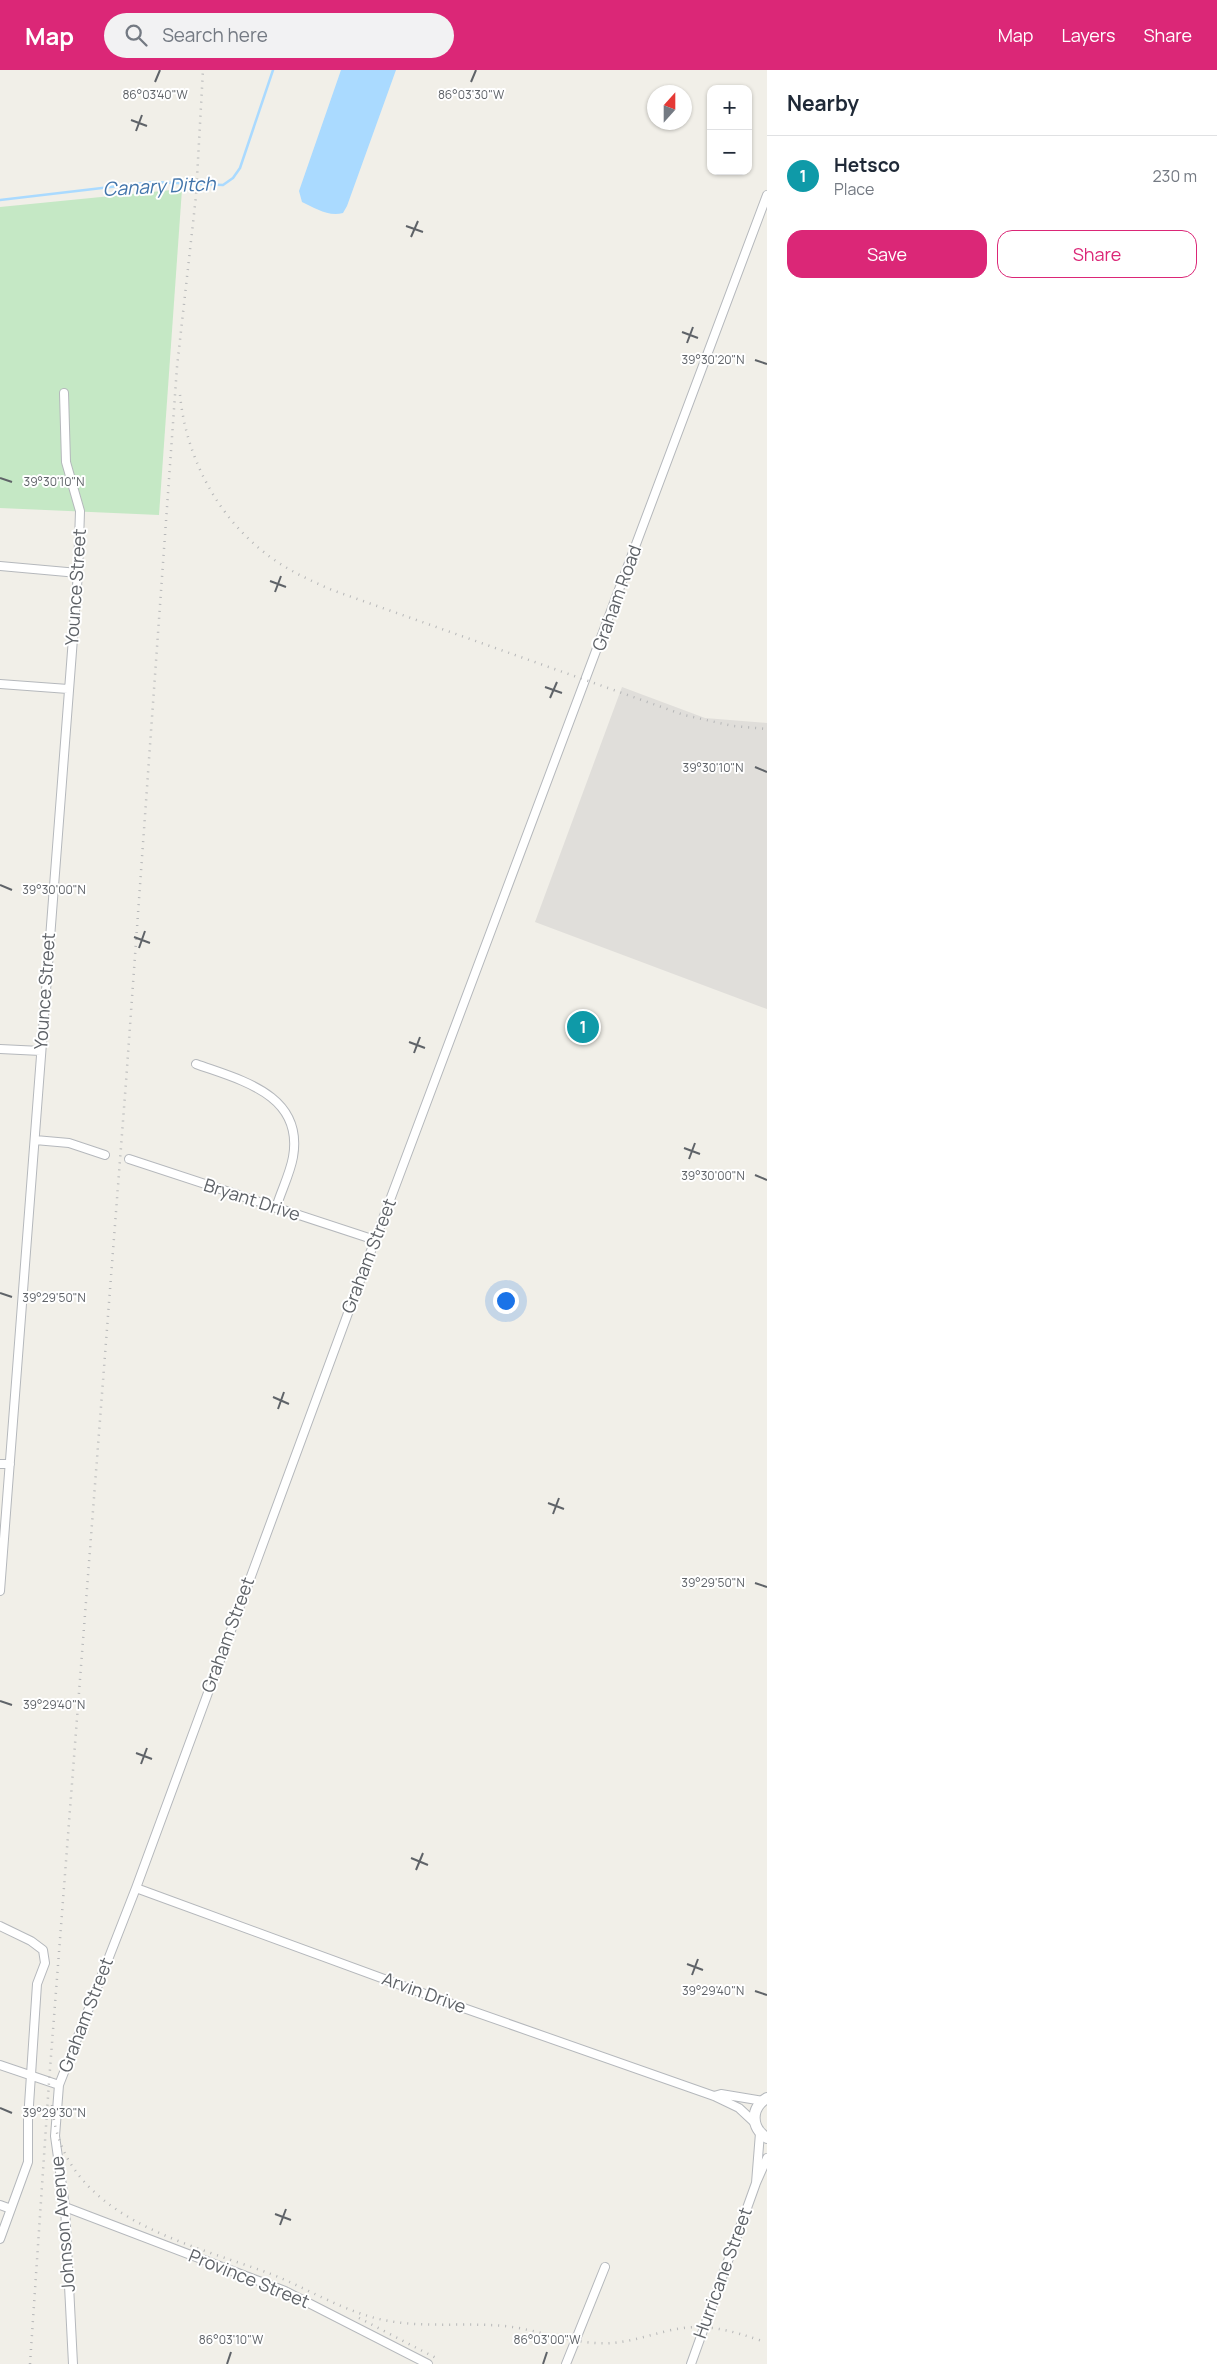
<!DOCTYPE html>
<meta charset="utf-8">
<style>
:root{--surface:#fff;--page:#f2f2f3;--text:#1f2937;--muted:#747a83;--line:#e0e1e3;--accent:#db2777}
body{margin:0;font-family:Manrope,sans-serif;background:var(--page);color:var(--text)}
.controls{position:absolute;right:15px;top:15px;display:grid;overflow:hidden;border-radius:10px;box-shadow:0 1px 4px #0004}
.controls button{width:45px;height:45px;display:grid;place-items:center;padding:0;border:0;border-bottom:1px solid var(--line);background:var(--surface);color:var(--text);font:25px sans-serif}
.compass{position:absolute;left:647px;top:15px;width:45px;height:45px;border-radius:50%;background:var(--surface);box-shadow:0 1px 4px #0004;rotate:21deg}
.you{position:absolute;left:505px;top:1230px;width:18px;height:18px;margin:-12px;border:4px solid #fff;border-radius:50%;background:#1a73e8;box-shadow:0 0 0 8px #1a73e833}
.badge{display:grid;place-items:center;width:32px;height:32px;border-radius:50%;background:var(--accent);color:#fff;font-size:16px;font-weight:700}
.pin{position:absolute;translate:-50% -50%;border:2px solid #fff;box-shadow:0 1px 5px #0006}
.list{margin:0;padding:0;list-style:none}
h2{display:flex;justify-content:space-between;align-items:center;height:65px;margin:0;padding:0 20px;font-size:21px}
h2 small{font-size:16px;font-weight:400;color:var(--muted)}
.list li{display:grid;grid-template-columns:32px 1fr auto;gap:15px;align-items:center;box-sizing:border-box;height:80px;padding:0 20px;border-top:1px solid var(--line)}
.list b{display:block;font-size:19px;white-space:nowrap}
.list p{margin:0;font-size:16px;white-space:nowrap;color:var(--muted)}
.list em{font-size:16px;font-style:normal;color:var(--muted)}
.actions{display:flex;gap:10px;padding:15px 20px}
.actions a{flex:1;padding:11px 0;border:1px solid var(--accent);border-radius:15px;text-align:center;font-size:18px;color:var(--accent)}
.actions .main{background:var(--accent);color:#fff}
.icon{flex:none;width:28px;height:28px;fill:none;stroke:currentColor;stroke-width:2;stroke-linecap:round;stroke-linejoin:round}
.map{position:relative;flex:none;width:767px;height:2294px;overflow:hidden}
header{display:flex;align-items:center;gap:30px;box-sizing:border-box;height:70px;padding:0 25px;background:var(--accent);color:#fff}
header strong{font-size:24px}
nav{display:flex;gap:28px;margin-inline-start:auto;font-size:18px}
.search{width:350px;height:45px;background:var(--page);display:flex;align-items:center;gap:12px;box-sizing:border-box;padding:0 18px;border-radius:28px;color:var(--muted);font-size:19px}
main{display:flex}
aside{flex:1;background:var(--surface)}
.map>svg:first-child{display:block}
</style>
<header>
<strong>Map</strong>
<div class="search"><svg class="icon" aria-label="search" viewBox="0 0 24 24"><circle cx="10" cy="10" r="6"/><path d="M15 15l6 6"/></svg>Search here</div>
<nav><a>Map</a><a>Layers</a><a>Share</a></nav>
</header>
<main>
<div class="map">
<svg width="767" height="2294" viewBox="0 0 767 2294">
<rect width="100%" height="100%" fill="#f1efe8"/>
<path fill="#e0deda" d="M622,617L705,648L767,653V939L535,852Z"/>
<path fill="#c5e8c5" d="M182,119L159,445L0,438V137Z"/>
<path fill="#aadaff" d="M341,0H396L347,136L343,143C328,147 315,138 302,132L299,121Z"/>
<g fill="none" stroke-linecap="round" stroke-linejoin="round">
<path stroke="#aadaff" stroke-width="2.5" d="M0,130L153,112L223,115L233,108L240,98L273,0"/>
<defs>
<path id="minor" d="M0,496L78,503
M0,614L68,619
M0,979L41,981
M196,994C240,1010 304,1024 293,1087C290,1104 281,1121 276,1138
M35,1070L69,1073L105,1085
M129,1089L375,1170
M0,1394H10
M0,1521L78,503L80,441L66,392L64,323
M136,1818L455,1935L714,2026L739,2038L754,2052
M0,1856L31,1871L43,1880L45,1893L37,1914L28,2050V2092L0,2169
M0,1995L59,2015L136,1818L375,1170L767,125
M59,2015L55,2066L65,2137L73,2294
M714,2026L721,2024L763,2031
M756,2113L760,2063
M0,2135L11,2139
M65,2137L285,2221L428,2294
M566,2294L605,2197
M691,2294L756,2113L767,2088"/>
<path id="tertiary" d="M767,2028C750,2038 751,2058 767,2068"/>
</defs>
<use href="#minor" stroke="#b5b8bc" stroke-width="10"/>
<use href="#tertiary" stroke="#b5b8bc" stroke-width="12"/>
<use href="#minor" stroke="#fff" stroke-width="8"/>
<use href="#tertiary" stroke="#fff" stroke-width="10"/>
<path stroke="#b6b7b8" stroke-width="2.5" stroke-dasharray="1 6" stroke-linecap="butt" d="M180,325C186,386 216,445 265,483C285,499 309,510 332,520L684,645L733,656L767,659
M52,2035C61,2147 185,2172 271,2204C306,2218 338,2238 375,2248C417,2259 461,2252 504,2256C535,2259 564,2271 595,2273C621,2275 642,2267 667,2261C704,2252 730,2260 765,2272
M359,2248L436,2288
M30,2294L49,2012L126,1012L177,297L196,126L203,0"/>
</g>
<path fill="none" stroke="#5f6368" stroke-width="2" d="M155,12L160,0M471,12L476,0M131,50L147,56M136,61L142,45M406,156L423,162M411,167L418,151M682,262L698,268M687,273L693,257M755,290L767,294M0,408L12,412M270,511L286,517M275,522L281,506M545,617L562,623M550,628L557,612M755,697L767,702M0,815L12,820M134,867L150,873M139,878L145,861M409,972L425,978M414,983L420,967M684,1078L700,1084M689,1089L695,1073M755,1105L767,1110M0,1223L12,1227M273,1327L289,1334M278,1339L284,1322M548,1433L564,1439M553,1444L559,1428M755,1513L767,1517M0,1631L12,1635M136,1683L152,1689M141,1694L147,1678M411,1788L428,1795M416,1800L423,1783M687,1894L703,1900M692,1905L698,1889M755,1921L767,1925M0,2038L12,2043M275,2144L291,2150M280,2155L286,2139M227,2294L231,2282M543,2294L547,2282"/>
<g text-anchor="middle" stroke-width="4" stroke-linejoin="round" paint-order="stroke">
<g font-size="18" fill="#5f6368" stroke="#fff">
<text transform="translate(76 517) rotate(-86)" y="6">Younce Street</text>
<text transform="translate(617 528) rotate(-70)" y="6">Graham Road</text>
<text transform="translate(45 921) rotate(-86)" y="6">Younce Street</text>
<text transform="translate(252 1130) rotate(18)" y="6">Bryant Drive</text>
<text transform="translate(369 1186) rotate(-69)" y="6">Graham Street</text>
<text transform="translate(228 1565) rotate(-70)" y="6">Graham Street</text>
<text transform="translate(424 1923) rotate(20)" y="6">Arvin Drive</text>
<text transform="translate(86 1945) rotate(-69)" y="6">Graham Street</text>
<text transform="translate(63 2154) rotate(-95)" y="6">Johnson Avenue</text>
<text transform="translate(723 2203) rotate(-70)" y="6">Hurricane Street</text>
<text transform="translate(249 2209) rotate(22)" y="6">Province Street</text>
</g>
<g font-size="19" font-style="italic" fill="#4174aa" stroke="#fff">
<text transform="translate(159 116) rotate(-3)" y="7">Canary Ditch</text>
</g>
</g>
<g font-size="12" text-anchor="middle" fill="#5f6368" stroke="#fff" stroke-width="4" stroke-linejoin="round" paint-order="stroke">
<text x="155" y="29">86°03'40"W</text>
<text x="471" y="29">86°03'30"W</text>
<text x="713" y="294">39°30'20"N</text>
<text x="54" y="416">39°30'10"N</text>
<text x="713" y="702">39°30'10"N</text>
<text x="54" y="824">39°30'00"N</text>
<text x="713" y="1110">39°30'00"N</text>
<text x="54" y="1232">39°29'50"N</text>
<text x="713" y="1517">39°29'50"N</text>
<text x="54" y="1639">39°29'40"N</text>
<text x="713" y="1925">39°29'40"N</text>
<text x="54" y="2047">39°29'30"N</text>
<text x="231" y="2274">86°03'10"W</text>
<text x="547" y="2274">86°03'00"W</text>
</g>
</svg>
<div class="controls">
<button>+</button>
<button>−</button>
</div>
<svg class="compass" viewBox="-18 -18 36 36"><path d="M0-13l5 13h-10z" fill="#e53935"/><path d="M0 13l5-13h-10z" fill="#747a83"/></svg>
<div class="you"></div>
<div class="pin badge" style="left:583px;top:957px;background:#0f9aa8">1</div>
</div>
<aside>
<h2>Nearby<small></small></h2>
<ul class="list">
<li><span class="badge" style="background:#0f9aa8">1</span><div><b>Hetsco</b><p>Place</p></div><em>230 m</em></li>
</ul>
<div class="actions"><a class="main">Save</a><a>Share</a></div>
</aside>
</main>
